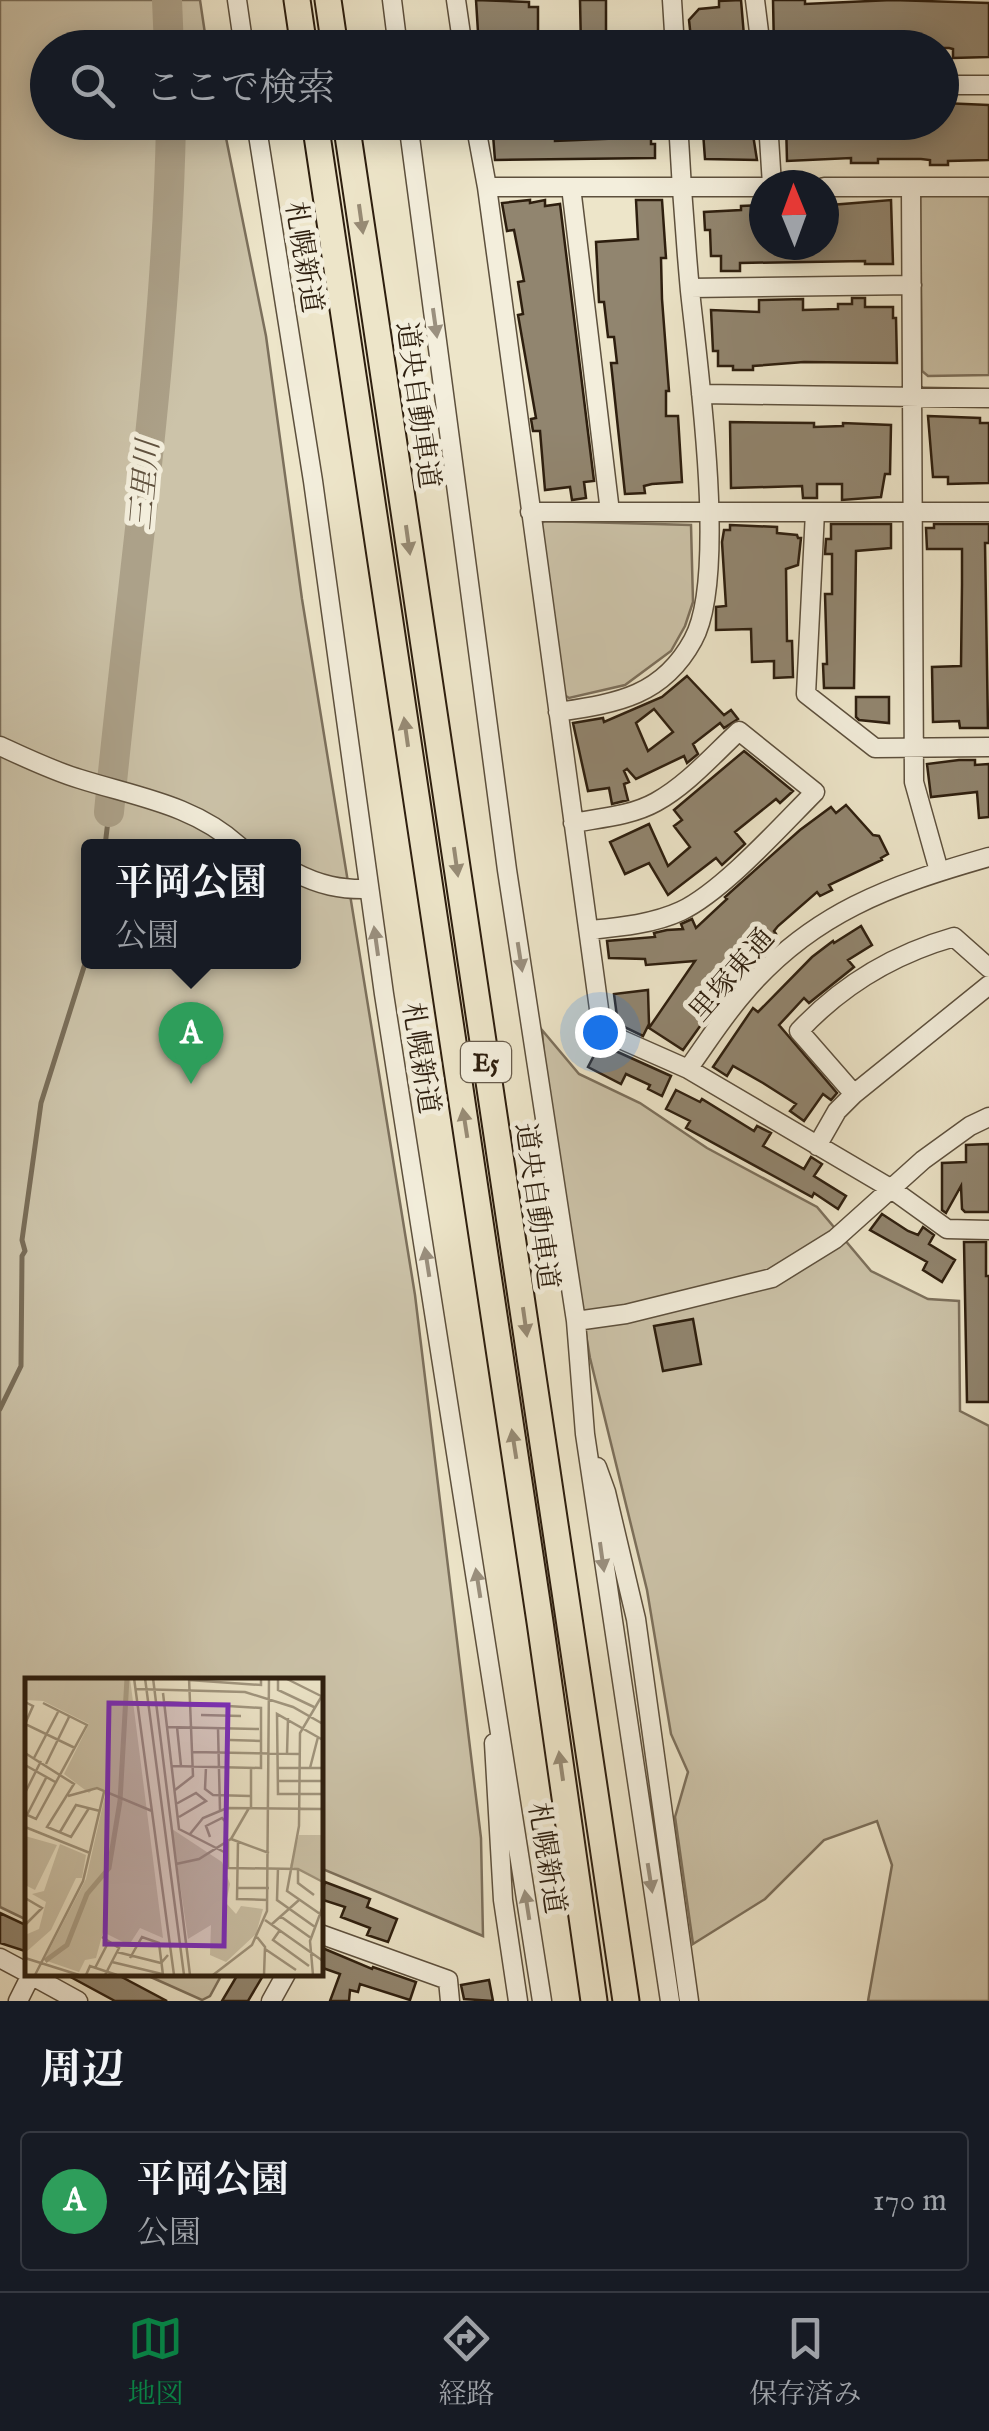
<!DOCTYPE html>
<html lang="ja">
<meta charset="utf-8">
<style>
:root{--surface:#171b24;--page:#242831;--text:#f1f3f6;--muted:#9ea1a6;--line:#363941;--accent:#0b8043}
body{margin:0;font-family:"IM FELL English","Noto Serif JP",serif;background:var(--page);color:var(--text)}
.compass{position:absolute;left:749px;top:170px;width:90px;height:90px;border-radius:50%;background:var(--surface);box-shadow:0 5px 25px #0003;rotate:359deg}
.you{position:absolute;left:600px;top:1032px;width:35px;height:35px;margin:-25px;border:8px solid #fff;border-radius:50%;background:#1a73e8;box-shadow:0 0 0 15px #1a73e833}
.badge{display:grid;place-items:center;width:65px;height:65px;border-radius:50%;background:var(--accent);color:#fff;font-size:32px;font-weight:700}
.pin{position:absolute;translate:-50% -82px;filter:drop-shadow(0 2px 5px #0008)}
.pin::after{content:'';position:absolute;top:52px;width:35px;height:30px;background:inherit;clip-path:polygon(0 0,100% 0,50% 100%)}
.popup{position:absolute;left:81px;top:839px;width:220px;height:130px;box-sizing:border-box;display:grid;place-content:center;border-radius:10px;background:var(--surface);filter:drop-shadow(0 2px 8px #0005);font-size:32px;white-space:nowrap;color:var(--muted)}
.popup b{font-size:38px;color:var(--text)}
.popup::after{content:'';position:absolute;left:50%;top:100%;margin-left:-20px;border:20px solid transparent;border-top-color:var(--surface)}
.list{margin:0;padding:0;list-style:none}
h2{display:flex;justify-content:space-between;align-items:center;height:130px;margin:0;padding:0 40px;font-size:42px}
h2 small{font-size:32px;font-weight:400;color:var(--muted)}
.list li{display:grid;grid-template-columns:65px 1fr auto;gap:30px;align-items:center;box-sizing:border-box;height:140px;margin:0 20px 20px;padding:0 20px;border:2px solid var(--line);border-radius:10px}
.list b{display:block;font-size:38px;white-space:nowrap}
.list p{margin:0;font-size:32px;white-space:nowrap;color:var(--muted)}
.list em{font-size:32px;font-style:normal;color:var(--muted)}
.icon{flex:none;width:55px;height:55px;fill:none;stroke:currentColor;stroke-width:2;stroke-linecap:round;stroke-linejoin:round}
.map{position:relative;flex:none;width:989px;height:2001px;overflow:hidden}
.search{position:absolute;background:var(--surface);box-shadow:0 5px 25px #0003;left:30px;right:30px;top:30px;height:110px;display:flex;align-items:center;gap:25px;box-sizing:border-box;padding:0 35px;border-radius:55px;color:var(--muted);font-size:38px}
.sheet{height:290px;background:var(--surface)}
nav{display:flex;justify-content:space-around;align-items:center;box-sizing:border-box;height:140px;border-top:2px solid var(--line);background:var(--surface);font-size:28px;color:var(--muted)}
nav a{display:grid;justify-items:center;gap:5px}
nav .on{color:var(--accent)}
.map>svg:first-child{display:block}
</style>
<div class="map">
<svg width="989" height="2001" viewBox="0 0 989 2001">
<rect width="100%" height="100%" fill="#ede5c9"/>
<filter id="stains"><feTurbulence type="fractalNoise" baseFrequency=".002" numOctaves="4"/><feColorMatrix values="0 0 0 0 .2 0 0 0 0 .09 0 0 0 0 .02 0 0 0 .5 -.17"/></filter>
<radialGradient id="worn" r=".72"><stop offset=".6" stop-color="#630" stop-opacity="0"/><stop offset="1" stop-color="#630" stop-opacity=".3"/></radialGradient>
<path fill="#ccc3a9" stroke="#7c705c" stroke-width="2.5" fill-rule="evenodd" d="M0,0H200L207,47L48,48V122L223,123L266,336L302,599L415,1295L481,1838L483,1936L320,1868V1681H28L27,1920L0,1907ZM89,846H294V962H89Z
M926,194L989,196V375L928,376L922,371L920,197Z
M545,521L691,525L693,602L685,626L671,651L625,685L569,698L563,694L540,524Z
M542,1030L579,1074L640,1103L707,1148L817,1207L871,1271L928,1299L959,1301L960,1411L989,1426V2001H868L892,1865L877,1821L824,1840L765,1899L693,1944L675,1817L688,1772L671,1734L647,1590L590,1358L548,1111Z
M144,1974H222L210,1996L202,2000Z"/>
<g fill="none" stroke-linecap="round" stroke-linejoin="round">
<path stroke="#796d58" stroke-width="5" d="M105,846L109,812
M0,1409L21,1366L22,1256L25,1251L22,1240L41,1103L89,951"/>
<path stroke="#aca189" stroke-width="30" d="M167,0L169,48
M109,812C131,583 167,353 171,122"/>
</g>
<path fill="#91856f" stroke="#2d1e0e" stroke-width="2.5" fill-rule="evenodd" d="M476,0L529,2V7H538V48H479Z
M580,0H606V48H581Z
M741,0L745,48H692L689,20L699,9L719,7V1Z
M773,0H805V4L892,0L989,3V57L953,58V49L949,48H774Z
M942,103L989,105V160L948,161V165H930V160L921,159H878V163H851V158L787,161L786,122H942Z
M492,122H518V138L555,137V141L651,137V144H655V158L495,160Z
M726,122H751L757,160L705,159L703,132L727,130Z
M530,200V203L545,200V206L560,204L594,481L584,482L586,498L572,500L570,487L545,490L540,431H533L531,419L536,418L518,315L523,314L518,282L524,281L514,230L507,231L502,203Z
M636,200H662L666,258H661L662,299L669,391H666V416H678L682,482L652,484L644,486L645,493L625,494L611,363H617L614,337H608L604,302H599L596,242L638,239Z
M891,200L893,264H865V261L740,263V271H721V256H711L710,230H705L704,212L741,210V206L764,205V245H824V208H831V205Z
M852,298H865V307H893V318H896L897,363L804,362L753,366V370H733V366H718V351H713L711,310L759,312V300L803,299V310L838,309V304H852Z
M928,416L980,418V423H989V483L948,484V477H933Z
M730,422L814,423V427L843,426V423L891,425L890,474H885L881,497L842,500V484H817V498H803L802,486L731,488Z
M831,524H891V548L856,551L854,688H824L823,664H827L825,594H832V554H825L826,539H831Z
M934,524H989V543H985L988,728H960L959,721L933,722L932,667L961,666L962,584V549H927L926,528H934Z
M730,525L777,527V533L797,535L798,538H801L798,565L786,569L787,641H792L793,677L774,678V661L752,662L751,629L716,630V607L726,606L722,542L724,530H730Z
M687,676L724,715L731,710L738,719L724,728L720,723L693,744L698,754L687,763L684,756L636,779L627,769L624,771L629,782L624,784L628,800L612,804L609,788L588,791L573,723L603,718L604,722L662,697ZM654,709L673,732L648,751L636,723Z
M856,697H889V723L859,720L856,717Z
M744,751L793,791L780,803L776,799L735,832L745,844L722,865L716,858L668,895L649,863L625,874L610,842L649,824L668,866L690,847L674,826L682,820L674,810Z
M959,760H975V765L989,764V817L979,818L977,792L931,797L927,764Z
M846,805L873,835L879,836L888,854L881,858L882,860L829,885L832,890L820,896L817,892L778,926L774,931L776,934L762,945L760,942L711,995L718,1001L683,1050L649,1028L695,961L646,965L645,959L609,958L607,941L655,937L654,933L667,930L683,929L681,924L692,919L696,928L727,899L725,897L800,830L831,807L836,813Z
M861,926L872,945L848,960L854,967L809,1003L804,998L779,1025L837,1093L831,1100L823,1094L804,1121L790,1111L796,1104L763,1083L733,1066L727,1076L713,1067L753,1008L758,1012L812,957L833,941L834,943Z
M648,990L649,1024L643,1036L618,1024L614,994Z
M600,1044L671,1076L662,1096L648,1089L650,1085L626,1074L621,1084L588,1067Z
M676,1090L700,1102L702,1099L754,1131L757,1126L771,1133L763,1146L804,1169L811,1157L822,1164L814,1176L846,1196L838,1209L814,1193L812,1197L686,1128L690,1121L666,1109Z
M989,1144V1212H965L962,1209L961,1186L946,1213L942,1210V1163L966,1162V1145Z
M882,1214L908,1231L918,1235L923,1227L934,1235L929,1244L955,1260L942,1282L923,1270L927,1262L870,1230Z
M964,1242H986V1276H989V1402H967Z
M693,1319L701,1364L663,1371L654,1326Z
M325,1882L370,1899L367,1907L397,1919L388,1942L367,1935L370,1928L341,1917L345,1907L320,1899Z
M0,1913L28,1926V1952L0,1943Z
M320,1947L372,1969L373,1967L416,1982L410,2000L360,1984L358,1992L350,1990L349,2001H330L340,1974L320,1967Z
M65,1974H116L167,2001H115Z
M238,1974H264L248,2001H222Z
M489,1980L493,2001L464,1999L461,1985Z"/>
<g fill="none" stroke-linecap="round" stroke-linejoin="round">
<defs>
<path id="minor" d="M237,0L244,48
M392,0L398,48
M456,0L463,48
M672,0L675,48
M755,0L761,48
M942,85H989
M256,122L313,481L384,994L542,2001
M408,122L507,870L576,1321L585,1434L670,2001
M475,122L487,187L602,1031L688,1069L890,1188L947,1229L989,1230
M768,122L772,185
M487,187H764
M571,187L610,512
M824,187H989
M911,187L914,782L939,871
M690,288L912,285
M701,394L989,398
M530,512H989
M815,512L806,694L875,748L989,747
M558,712C616,703 662,697 693,640C728,578 698,367 690,291C685,235 681,179 678,122
M0,746C26,758 53,771 80,779C137,797 194,805 239,846
M573,823C600,818 631,816 656,802C687,785 713,755 739,731L815,792C781,826 723,891 681,911C653,924 620,927 590,930
M294,872C319,885 341,890 369,889
M688,1069C706,1044 723,1017 743,994C811,913 891,885 989,857
M854,1094L799,1031C841,986 894,954 954,937L989,968
M817,1146L837,1111L854,1094L989,985
M576,1321L626,1314L772,1278L835,1239L923,1160L970,1126L989,1117
M597,1467L606,1492L636,1619L689,2001
M494,1743L503,1900L518,2001
M320,1934L448,1980L450,2001
M0,1958L28,1973
M29,1974L78,2001
M18,2001L31,1975
M271,2001L286,1974"/>
<path id="highway" d="M297,0L304,48
M328,0L335,48
M315,122L540,1622L594,2001
M346,122L626,2001"/>
</defs>
<use href="#minor" stroke="#5d503d" stroke-width="21"/>
<use href="#highway" stroke="#2d1e0e" stroke-width="29"/>
<use href="#minor" stroke="#f3eedc" stroke-width="18"/>
<use href="#highway" stroke="#ede5c9" stroke-width="25"/>
</g>
<defs><path id="oneway-solid" d="M-6-.8H1V-3.2L6.5 0L1 3.2V.8H-6Z" transform="scale(2.5)"/></defs>
<g fill="#978b75">
<use href="#oneway-solid" transform="translate(361 219) rotate(82)"/>
<use href="#oneway-solid" transform="translate(408 540) rotate(82)"/>
<use href="#oneway-solid" transform="translate(406 732) rotate(-98)"/>
<use href="#oneway-solid" transform="translate(456 862) rotate(82)"/>
<use href="#oneway-solid" transform="translate(465 1123) rotate(-99)"/>
<use href="#oneway-solid" transform="translate(525 1322) rotate(82)"/>
<use href="#oneway-solid" transform="translate(514 1444) rotate(-99)"/>
<use href="#oneway-solid" transform="translate(561 1766) rotate(-98)"/>
</g>
<g fill="#9a907f">
<use href="#oneway-solid" transform="translate(435 323) rotate(82)"/>
<use href="#oneway-solid" transform="translate(376 941) rotate(-98)"/>
<use href="#oneway-solid" transform="translate(520 957) rotate(81)"/>
<use href="#oneway-solid" transform="translate(427 1262) rotate(-99)"/>
<use href="#oneway-solid" transform="translate(602 1557) rotate(82)"/>
<use href="#oneway-solid" transform="translate(478 1583) rotate(-99)"/>
<use href="#oneway-solid" transform="translate(650 1878) rotate(81)"/>
<use href="#oneway-solid" transform="translate(527 1905) rotate(-99)"/>
</g>
<g text-anchor="middle" stroke-width="10" stroke-linejoin="round" paint-order="stroke">
<rect fill="#f3eedc" stroke="#685c4c" stroke-width="2.5" x="461" y="1042" width="50" height="40" rx="8"/>
<g font-size="25" font-weight="bold" fill="#2d1e0e">
<text x="486" y="1071">E5</text>
</g>
<g font-size="28" fill="#2d1e0e" stroke="#f3eedc">
<text transform="translate(305 257) rotate(81)" y="10">札幌新道</text>
<text transform="translate(419 405) rotate(82)" y="10">道央自動車道</text>
<text transform="translate(731 974) rotate(-49)" y="10">里塚東通</text>
<text transform="translate(422 1058) rotate(81)" y="10">札幌新道</text>
<text transform="translate(538 1206) rotate(82)" y="10">道央自動車道</text>
<text transform="translate(548 1858) rotate(81)" y="10">札幌新道</text>
</g>
<g font-size="30" font-style="italic" fill="#60523f" stroke="#f3eedc">
<text transform="translate(144 485) rotate(-85)" y="10">三里川</text>
</g>
</g>
<g transform="translate(25 1678)">
<rect width="298" height="298" fill="#ede5c9"/>
<path d="M0,0H105L138,260L115,250L104,267L78,254L71,280L60,282L54,294L19,282L61,201L81,113L71,109L64,115L39,96L64,46L18,23L0,22ZM147,151L197,184L205,206L201,225L211,236L216,228L238,231L231,256L201,284L185,277L186,247L163,261ZM274,157H297V202L265,188ZM0,158L32,167L10,212L0,207ZM35,166L61,177L57,200H51L26,252L0,275V257L14,251L21,224L7,216L19,213Z" fill="#ccc3a9"/>
<path fill="none" stroke="#aca189" stroke-width="5" d="M95,123L102,0M20,283L42,267L62,216L84,190L95,123"/>
<path fill="none" stroke="#a0957e" stroke-width="2.5" d="M109,0L149,297M120,0L159,297M128,0L165,297M253,0V12L289,29M260,0L296,18M164,2L236,7V0M110,11L220,14L268,29L298,46M138,15L154,151L203,176M298,16L275,55L274,148L262,213L298,238M0,24L8,28L0,46L50,70M139,24L236,30V90L147,88M176,37L216,38M142,49L234,51M152,49L156,88M193,51L195,132M205,62L236,63M298,62L252,36L253,116H298M168,74L275,76M0,75L49,106L22,149L46,159L64,130M262,76L263,40M9,80L33,34M21,86L44,39M0,87L32,105M181,89L180,111L188,117L225,118M226,90V130M252,90H298M285,90L293,59M252,103H298M150,112L168,98L164,0M0,115L16,83M43,118L72,110L127,133M151,126L171,115L181,123L154,139M0,136L11,141L62,47L18,25M2,137L22,98M0,149L65,175M35,154L51,127L75,133M165,156L178,140L202,130L298,131M185,159L181,148L197,140L202,145M203,161V190L273,191L298,204M206,161L224,130M213,163L212,221L243,222M151,186L174,181L206,161L244,175M253,190L252,222L290,249M273,191V205L289,217M213,210H244M0,220L17,230L0,247M255,238L286,260M240,242L298,283M247,246L274,222M255,252L248,262L284,288M77,259L94,270L80,297M232,259L240,269L239,297M240,271L271,292M92,274L136,285L143,277M0,280L54,297M105,280L117,259L134,265L138,297M87,284L137,296M70,290L84,263M10,297L58,203L79,114M61,297L65,288L92,297M188,297L227,267L242,233L244,0M288,297L285,263L298,228"/>
<path fill="#7b2cbf" fill-opacity="0.15" stroke="#7b2cbf" stroke-width="5" d="M84,25L203,27L199,268L80,266Z"/>
<rect width="298" height="298" fill="none" stroke="#2d1e0e" stroke-width="5"/>
</g>
<rect width="100%" height="100%" filter="url(#stains)"/>
<rect width="100%" height="100%" fill="url(#worn)"/>
</svg>
<svg class="compass" viewBox="-18 -18 36 36"><path d="M0-13l5 13h-10z" fill="#e53935"/><path d="M0 13l5-13h-10z" fill="#9ea1a6"/></svg>
<div class="you"></div>
<div class="pin badge" style="left:191px;top:1084px;background:#2e9e5b">A</div>
<div class="popup"><b>平岡公園</b>公園</div>
<div class="search"><svg class="icon" aria-label="search" viewBox="0 0 24 24"><circle cx="10" cy="10" r="6"/><path d="M15 15l6 6"/></svg>ここで検索</div>
</div>
<section class="sheet">
<h2>周辺<small></small></h2>
<ul class="list">
<li><span class="badge" style="background:#2e9e5b">A</span><div><b>平岡公園</b><p>公園</p></div><em>170 m</em></li>
</ul>
</section>
<nav>
<a class="on"><svg class="icon" aria-label="map" viewBox="0 0 24 24"><path d="M3 6l6-2 6 2 6-2v14l-6 2-6-2-6 2zM9 4v14M15 6v14"/></svg>地図</a>
<a><svg class="icon" aria-label="directions" viewBox="0 0 24 24"><path d="M12 3l9 9-9 9-9-9zM9 14v-3h6M13 9l2 2-2 2"/></svg>経路</a>
<a><svg class="icon" aria-label="saved" viewBox="0 0 24 24"><path d="M7 4h10v16l-5-4-5 4z"/></svg>保存済み</a>
</nav>
